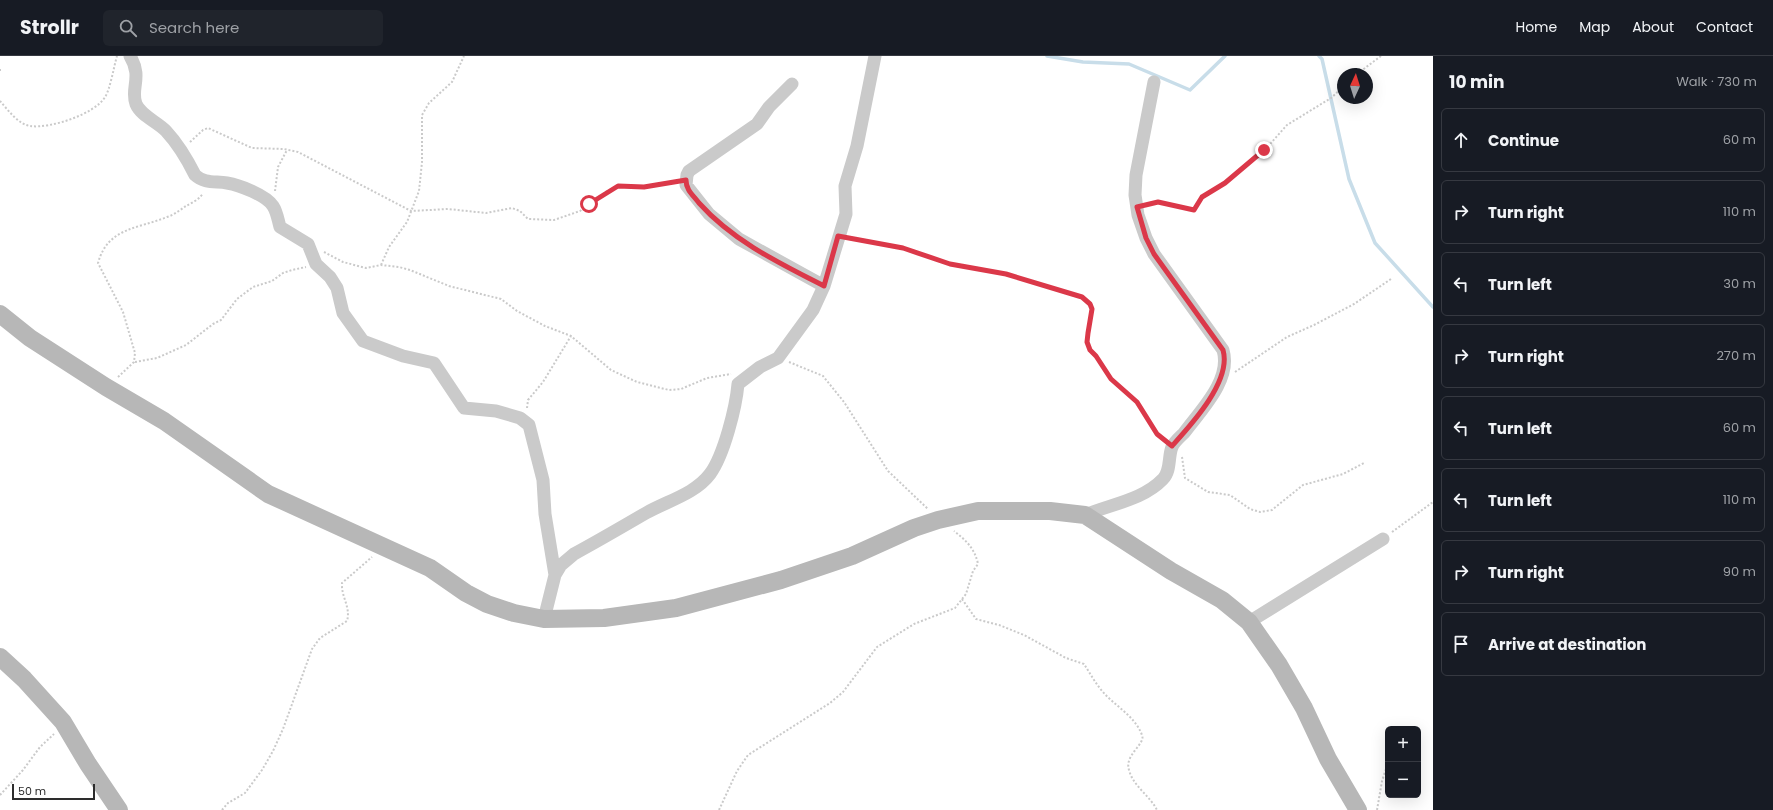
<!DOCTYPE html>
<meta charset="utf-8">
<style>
:root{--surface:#171b24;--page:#20242c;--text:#f1f3f6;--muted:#9ea1a6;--line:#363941}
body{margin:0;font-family:Poppins,sans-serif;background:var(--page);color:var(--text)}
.controls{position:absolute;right:12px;bottom:12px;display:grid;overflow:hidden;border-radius:6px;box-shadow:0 4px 16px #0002}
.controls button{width:36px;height:36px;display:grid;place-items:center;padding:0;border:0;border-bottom:1px solid var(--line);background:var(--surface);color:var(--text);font:20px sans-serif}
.compass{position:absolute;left:1337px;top:12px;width:36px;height:36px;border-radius:50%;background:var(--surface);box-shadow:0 4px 16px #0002;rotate:4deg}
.scale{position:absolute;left:12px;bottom:10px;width:83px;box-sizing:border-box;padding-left:4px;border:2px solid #2d2d2d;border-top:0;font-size:11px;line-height:14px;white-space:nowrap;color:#2d2d2d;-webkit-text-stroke:3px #fff;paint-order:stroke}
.stop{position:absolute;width:12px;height:12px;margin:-9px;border:3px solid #db3849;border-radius:50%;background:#fff}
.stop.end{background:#db3849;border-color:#fff;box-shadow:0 1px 4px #0008}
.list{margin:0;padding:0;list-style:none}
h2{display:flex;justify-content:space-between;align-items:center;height:52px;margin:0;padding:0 16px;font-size:17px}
h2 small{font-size:13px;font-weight:400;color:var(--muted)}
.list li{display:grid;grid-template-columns:26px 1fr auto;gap:12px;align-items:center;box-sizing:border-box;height:64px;margin:0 8px 8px;padding:0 8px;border:1px solid var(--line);border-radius:6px}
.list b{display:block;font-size:15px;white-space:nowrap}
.list em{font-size:13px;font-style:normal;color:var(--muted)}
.icon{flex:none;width:22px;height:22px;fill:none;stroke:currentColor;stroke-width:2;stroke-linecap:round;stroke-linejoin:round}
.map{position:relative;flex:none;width:1433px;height:754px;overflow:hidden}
header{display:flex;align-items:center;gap:24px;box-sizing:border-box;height:56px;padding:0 20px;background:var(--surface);border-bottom:1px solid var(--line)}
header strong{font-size:19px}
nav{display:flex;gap:22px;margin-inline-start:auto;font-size:14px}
.search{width:280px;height:36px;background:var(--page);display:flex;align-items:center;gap:10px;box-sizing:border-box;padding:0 14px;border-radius:6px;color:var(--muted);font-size:15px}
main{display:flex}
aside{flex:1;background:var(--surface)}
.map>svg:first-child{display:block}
</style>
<header>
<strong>Strollr</strong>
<div class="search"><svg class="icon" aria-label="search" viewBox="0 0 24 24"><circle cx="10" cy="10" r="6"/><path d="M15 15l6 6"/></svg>Search here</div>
<nav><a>Home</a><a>Map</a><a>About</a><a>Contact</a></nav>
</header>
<main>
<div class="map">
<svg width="1433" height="754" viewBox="0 0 1433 754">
<rect width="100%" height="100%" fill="#fff"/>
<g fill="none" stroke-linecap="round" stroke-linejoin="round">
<path stroke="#c8dde9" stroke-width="3.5" d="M1047,0L1083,6L1129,8L1190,34L1225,0
M1319,0L1322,3L1349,123L1375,187L1433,251"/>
<path stroke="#cacaca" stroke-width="2" stroke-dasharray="2 2" stroke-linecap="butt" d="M0,13V15
M1357,18L1381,0
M0,45C8,54 18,68 30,70C50,73 95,58 105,41C110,34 114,10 117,0
M190,86L203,74L208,72L252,92L284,93L298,96L411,155L448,153L486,157L512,152L520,155L528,163L554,164L580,155L607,135L618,130L644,131L675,125
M275,135L278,111L287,94
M1148,148L1158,146L1194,153L1202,141L1225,127L1271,87L1287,69L1331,42L1343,31
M850,182L903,192L950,208L1006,217L1082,241C1104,260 1080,271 1089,292C1091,295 1095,297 1097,301C1102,308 1106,317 1112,324C1119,332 1130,338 1137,346C1147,358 1151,373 1163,384
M324,196L343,206L366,212L381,209L399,211L410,214L449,230L501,243L517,255L545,270L571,280L611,314L637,326L669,334L681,333L707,322L731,318
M381,209L389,191L407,166L419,135L422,106V59L429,47L452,26L464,0
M135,306L157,302L186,289L213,268L221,264L237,243L253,231L272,225L283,217L292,214L306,211
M789,306L823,320L844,346L888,415L928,453
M1235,316L1287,281L1314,269L1354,248L1391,223
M118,321L134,306L135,297L123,256L98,207C108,171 138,173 167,161C174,159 180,154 186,150C192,147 200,143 203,137
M527,352L528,344L543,326L571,280
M1182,401L1185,422L1208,436L1230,439L1250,453L1260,456L1272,454L1303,429L1343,418L1364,407
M1392,476L1433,446
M962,543L976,563L999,569L1024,579L1066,602L1084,608C1090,617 1095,627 1103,636C1115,650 1135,660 1142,679C1146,688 1124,699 1129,714C1133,730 1150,740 1157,754
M0,739L23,714L40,691L54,678
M222,754L228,747L245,737L262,714L273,695L283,673L312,593L320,582L347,565C351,551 341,541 342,527L372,501
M719,754L737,715L748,699L830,647L843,636L877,591L914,568L955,552L966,538L973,515L978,508C975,493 966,484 954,475
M1377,754L1382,725L1388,707"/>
<path stroke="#cacaca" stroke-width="13" d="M130,0C143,21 130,33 136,48C141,60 158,66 166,75C179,89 187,103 195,119C205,128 215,125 227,127C239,129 266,139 273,150C277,156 278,164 280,171L308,188L316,208L330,221L337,232L343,257L363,285L403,300L434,307L464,352L496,355L520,362L529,369L543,424L545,458L555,519
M792,28L769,51L757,68L689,115L687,119L686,129L709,158L739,183L824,230
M1085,459C1111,448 1143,444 1163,423C1171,415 1168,401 1172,391C1174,386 1180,381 1184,377C1200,355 1232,324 1223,294L1154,198L1146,182L1138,159L1135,139L1136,119L1154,26
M544,563L555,519L561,509L574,498C598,485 622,471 646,457C667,445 695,438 710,418C724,399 736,351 738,328L760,311L778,302L813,254L824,230L846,158L845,130L857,90L875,0
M1249,566L1383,483"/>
<path stroke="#b7b7b7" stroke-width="18" d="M0,258L30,282L106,331L164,365L268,438L430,512L466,537L487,548L514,557L544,563L604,562L676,552L781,524L852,500L914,472L938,464L978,455H1050L1085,459L1171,515L1222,544L1249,566L1279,609L1304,652L1328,703L1358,754
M0,601L24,623L63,666L88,708L119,754"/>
</g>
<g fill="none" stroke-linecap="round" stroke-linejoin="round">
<path stroke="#db3849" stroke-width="5" d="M589,148L618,130L644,131L686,124C686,134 693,139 699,147C733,185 779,207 824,230L838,180L903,192L950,208L1006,218L1082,241L1090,248L1092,253L1088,277L1087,286L1090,294L1096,300L1111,323L1137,346L1157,378L1172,390C1191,369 1232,325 1223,294L1154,198L1146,182L1137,151L1158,146L1194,154L1202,141L1225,127L1264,94"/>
</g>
</svg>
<div class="controls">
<button>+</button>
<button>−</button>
</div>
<svg class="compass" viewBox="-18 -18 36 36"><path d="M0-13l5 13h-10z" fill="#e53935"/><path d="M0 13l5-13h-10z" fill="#9ea1a6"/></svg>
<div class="scale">50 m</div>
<div class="stop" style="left:589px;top:148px"></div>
<div class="stop end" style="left:1264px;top:94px"></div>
</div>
<aside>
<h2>10 min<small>Walk · 730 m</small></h2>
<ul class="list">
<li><svg class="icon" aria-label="ahead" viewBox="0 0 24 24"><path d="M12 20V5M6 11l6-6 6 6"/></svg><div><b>Continue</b></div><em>60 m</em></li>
<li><svg class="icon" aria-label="right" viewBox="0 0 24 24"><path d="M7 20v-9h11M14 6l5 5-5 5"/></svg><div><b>Turn right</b></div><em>110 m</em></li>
<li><svg class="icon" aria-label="left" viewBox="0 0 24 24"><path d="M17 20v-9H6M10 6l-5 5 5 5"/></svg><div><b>Turn left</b></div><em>30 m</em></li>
<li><svg class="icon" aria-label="right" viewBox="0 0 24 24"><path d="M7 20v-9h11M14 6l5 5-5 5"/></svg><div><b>Turn right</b></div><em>270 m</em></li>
<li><svg class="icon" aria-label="left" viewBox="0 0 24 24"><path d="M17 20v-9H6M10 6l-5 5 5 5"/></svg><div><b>Turn left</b></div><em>60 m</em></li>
<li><svg class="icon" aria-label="left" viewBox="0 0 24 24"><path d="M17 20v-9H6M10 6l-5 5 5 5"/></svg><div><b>Turn left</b></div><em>110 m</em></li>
<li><svg class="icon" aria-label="right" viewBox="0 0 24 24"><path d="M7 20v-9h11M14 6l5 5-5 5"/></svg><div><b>Turn right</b></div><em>90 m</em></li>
<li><svg class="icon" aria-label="arrive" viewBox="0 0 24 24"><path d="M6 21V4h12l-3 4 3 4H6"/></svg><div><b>Arrive at destination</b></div></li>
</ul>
</aside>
</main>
